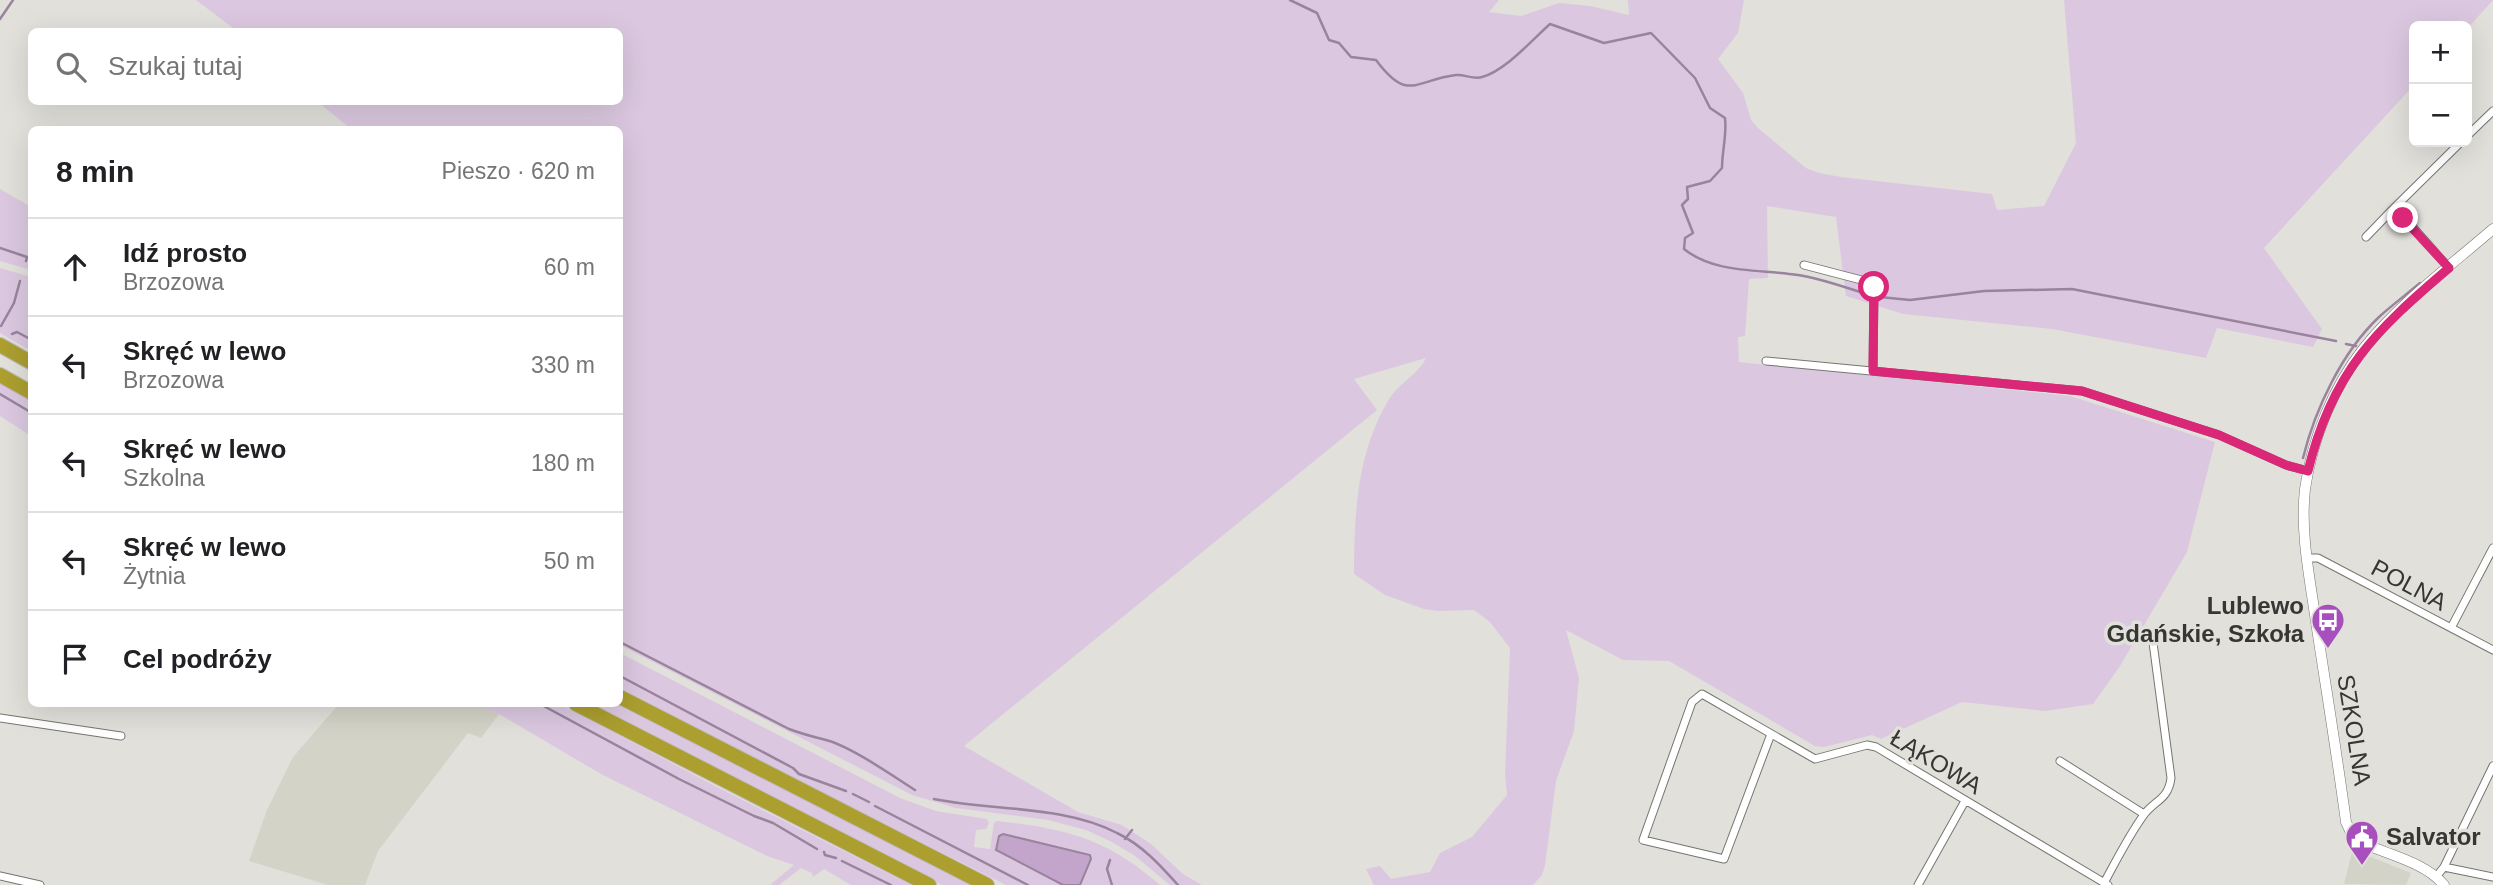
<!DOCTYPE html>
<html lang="pl">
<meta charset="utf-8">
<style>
:root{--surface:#fff;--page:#f2f2f2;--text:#202124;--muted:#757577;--line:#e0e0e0}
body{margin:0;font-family:Helvetica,sans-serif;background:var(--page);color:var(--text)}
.controls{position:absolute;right:21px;top:21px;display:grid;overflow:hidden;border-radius:10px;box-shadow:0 7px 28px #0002}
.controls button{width:63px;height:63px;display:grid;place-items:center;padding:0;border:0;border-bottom:2px solid var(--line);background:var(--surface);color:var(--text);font:35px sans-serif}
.stop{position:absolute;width:21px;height:21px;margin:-16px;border:5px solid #db2777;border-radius:50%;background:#fff}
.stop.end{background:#db2777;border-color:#fff;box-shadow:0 2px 7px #0008}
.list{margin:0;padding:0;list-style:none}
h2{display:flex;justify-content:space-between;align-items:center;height:91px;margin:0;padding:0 28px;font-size:30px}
h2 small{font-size:23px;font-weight:400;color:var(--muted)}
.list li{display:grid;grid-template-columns:46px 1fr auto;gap:21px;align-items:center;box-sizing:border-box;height:98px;padding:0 28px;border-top:2px solid var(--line)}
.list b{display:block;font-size:26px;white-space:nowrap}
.list p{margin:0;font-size:23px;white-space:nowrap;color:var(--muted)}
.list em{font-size:23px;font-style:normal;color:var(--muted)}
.icon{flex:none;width:38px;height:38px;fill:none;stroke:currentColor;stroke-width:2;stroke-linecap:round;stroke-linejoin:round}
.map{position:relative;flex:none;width:2493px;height:885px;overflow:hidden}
.search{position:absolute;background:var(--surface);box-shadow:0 7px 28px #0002;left:28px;top:28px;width:595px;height:77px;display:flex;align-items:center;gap:18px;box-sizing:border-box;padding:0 24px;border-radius:10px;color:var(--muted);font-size:26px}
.panel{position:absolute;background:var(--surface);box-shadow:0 7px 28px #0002;left:28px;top:126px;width:595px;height:581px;border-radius:10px}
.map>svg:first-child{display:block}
</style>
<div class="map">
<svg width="2493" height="885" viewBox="0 0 2493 885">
<rect width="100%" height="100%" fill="#e1e0db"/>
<path fill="#d4d3c8" d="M339,704H474L499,714L481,738L468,733L378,851L365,885H328L249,861L267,810L293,757Z
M2352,852H2358L2411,873L2406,885L2344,884Z"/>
<path fill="#dbc8e0" d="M196,0H1499L1489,12L1521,16L1559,3L1590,6L1629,15L1628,0H1744L1738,33L1718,59L1743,93L1751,120L1758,128L1806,168L1819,173L1841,177L1992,194L1997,210L2044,206L2076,143L2064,0H2493L2467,29V26H2414V85L2264,248L2322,329L2313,347L2217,328L2206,358L2052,329L1903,314L1846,296L1836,217L1767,206L1768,278L1749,279L1745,336L1738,337L1739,362L2070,396L2215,442L2187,552L2120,666L2093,704L2045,711L1962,702L1881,739L1872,735L1824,747L1815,746L1669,661L1623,660L1566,630L1579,678L1574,731L1556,781L1545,865L1542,875L1533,885H1374L1366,869L1380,866L1391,879L1430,872L1440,853L1472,837L1507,795L1505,774L1510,648L1490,622L1474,610L1437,611L1424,609L1385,595L1354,574C1354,515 1357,453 1388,401C1397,384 1418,375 1426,358L1354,379L1377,410L964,746L1078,812L1122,825L1151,844L1183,874L1202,885H1170L1135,856L1112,842L1086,830L1048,820L956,808L912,795L620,645V130L351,129L318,102H620V32L237,31Z
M0,189L31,207V270L0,261Z
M0,268L31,277V317L28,325L31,327V351L0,333Z
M0,383L31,401V436L0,416Z
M620,653L900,798L936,811L987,819L989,823L986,829L976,830L974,847L990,849L994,823L997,821C1067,829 1106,838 1160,885H1006L778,770L620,688Z
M474,704H560L719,788L911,885H851L824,869L813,877L812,873L801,868L779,885H770L794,865L767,856L601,774L499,714Z
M588,704H620L975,885H942Z"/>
<path fill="#c3a4ca" stroke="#99839d" stroke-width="2" d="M1003,834L1090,855L1091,859L1080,885H1063L996,850L999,836Z"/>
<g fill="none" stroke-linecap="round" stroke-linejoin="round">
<path stroke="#99839d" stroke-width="2.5" d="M1290,0L1317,13L1329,40L1339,43L1351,57L1376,60C1408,103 1415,80 1456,75C1464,74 1474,80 1482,77C1505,71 1532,40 1550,24L1604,43L1651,33L1695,78L1710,108L1725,118C1727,135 1722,151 1722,168L1710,181L1687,187L1688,199L1682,205L1693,233L1685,238L1684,249C1715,274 1760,269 1798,275C1823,279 1846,288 1871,295
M0,19L13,0
M0,248L27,257
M26,261L27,257L32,259
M1880,297L1910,300L1984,291L2072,289L2336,341
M1,326L14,303L20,281
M12,334L17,332L32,340
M2346,344L2356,346
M0,394L32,413
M2303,458C2315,409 2342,352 2379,317C2392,305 2407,294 2420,283
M620,642L789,729C802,734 814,737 826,740C850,746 893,776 915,790
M620,676L793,768L799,774L846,791
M540,704L679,779L754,816L773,823L817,849
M853,794L869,802
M934,799C992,811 1064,805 1117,833C1142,845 1160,865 1178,885
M875,806L1028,885
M1125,839L1132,830
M824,852L825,855L836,858
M1110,860L1107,869L1112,885
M842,861L891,885"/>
<defs>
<path id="minor" d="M2467,136L2493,111
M2366,237L2395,207
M1804,265L1869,282L1874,287L1873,371
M2449,268L2395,207L2461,142
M1766,361L2082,391L2219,435L2286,465L2308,471
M2307,558H2318L2493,650
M2451,628L2493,548
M0,718L121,736
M1771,734L1724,859L1643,840L1692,702L1702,694L1815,759L1867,745L1876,747L2108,885
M2060,761L2144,814
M2444,867L2493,877
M0,876L40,885
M2436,877L2444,867L2493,766
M2104,883C2116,861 2128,837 2143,816C2154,800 2168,801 2171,778L2152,635
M1918,885L1965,801"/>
<path id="tertiary" d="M2444,885C2425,862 2386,854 2360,842L2352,835L2346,822C2337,755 2326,688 2316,622C2310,579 2300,533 2305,489C2312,440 2333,387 2364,348C2400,303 2449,267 2493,229"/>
<path id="motorway" d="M0,345L32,363
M0,375L32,393
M620,697L987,885
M576,704L929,885"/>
</defs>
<use href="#minor" stroke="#757570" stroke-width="9"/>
<use href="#tertiary" stroke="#757570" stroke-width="11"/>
<use href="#motorway" stroke="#bbbbba" stroke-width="16"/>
<use href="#minor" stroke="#fff" stroke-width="7"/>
<use href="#tertiary" stroke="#fff" stroke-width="10"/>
<use href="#motorway" stroke="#ac9e2f" stroke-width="14"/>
</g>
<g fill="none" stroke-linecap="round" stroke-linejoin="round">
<path stroke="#db2777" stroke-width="9" d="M1874,287L1873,371L2082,391L2219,435L2286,465L2308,471C2332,372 2375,331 2449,268L2403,218"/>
</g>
<defs>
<symbol id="bus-pin" viewBox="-11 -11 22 30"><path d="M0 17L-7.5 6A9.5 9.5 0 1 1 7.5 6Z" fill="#a74fbc" stroke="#e1e0db"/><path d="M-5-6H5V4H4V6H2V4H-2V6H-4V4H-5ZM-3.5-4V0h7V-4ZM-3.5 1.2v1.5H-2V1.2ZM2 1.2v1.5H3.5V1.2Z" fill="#fff"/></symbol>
<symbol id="civic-pin" viewBox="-11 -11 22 30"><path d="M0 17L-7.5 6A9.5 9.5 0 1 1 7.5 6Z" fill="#a74fbc" stroke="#e1e0db"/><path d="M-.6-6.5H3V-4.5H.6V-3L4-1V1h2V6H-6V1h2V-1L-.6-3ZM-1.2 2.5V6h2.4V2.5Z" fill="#fff"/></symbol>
</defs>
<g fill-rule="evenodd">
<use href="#bus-pin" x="2309" y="601" width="38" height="52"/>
<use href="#civic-pin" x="2343" y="818" width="38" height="52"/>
</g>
<g text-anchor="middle" stroke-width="7" stroke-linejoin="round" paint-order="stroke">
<g font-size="24" fill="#363634" stroke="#e1e0db">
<text transform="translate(2409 585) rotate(28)" y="8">POLNA</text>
<text transform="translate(2354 730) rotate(81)" y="8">SZKOLNA</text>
<text transform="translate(1936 762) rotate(31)" y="8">ŁĄKOWA</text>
</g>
<g font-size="24" font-weight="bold" fill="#363634" stroke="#e1e0db" text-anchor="end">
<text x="2304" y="614">Lublewo<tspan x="2304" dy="28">Gdańskie, Szkoła</tspan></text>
<text x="2386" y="845" text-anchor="start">Salvator</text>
</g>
</g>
</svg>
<div class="controls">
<button>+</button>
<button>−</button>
</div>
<div class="stop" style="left:1874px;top:287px"></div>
<div class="stop end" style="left:2403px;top:218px"></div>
<div class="search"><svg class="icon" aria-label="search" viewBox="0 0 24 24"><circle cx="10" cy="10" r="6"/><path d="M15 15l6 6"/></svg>Szukaj tutaj</div>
<section class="panel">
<h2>8 min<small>Pieszo · 620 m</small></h2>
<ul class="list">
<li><svg class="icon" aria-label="ahead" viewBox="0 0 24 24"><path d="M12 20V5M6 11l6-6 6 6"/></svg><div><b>Idź prosto</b><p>Brzozowa</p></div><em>60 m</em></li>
<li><svg class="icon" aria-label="left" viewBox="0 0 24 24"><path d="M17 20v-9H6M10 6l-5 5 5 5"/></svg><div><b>Skręć w lewo</b><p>Brzozowa</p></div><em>330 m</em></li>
<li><svg class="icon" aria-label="left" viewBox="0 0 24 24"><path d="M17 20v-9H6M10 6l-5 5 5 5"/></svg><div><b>Skręć w lewo</b><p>Szkolna</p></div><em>180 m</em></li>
<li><svg class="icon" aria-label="left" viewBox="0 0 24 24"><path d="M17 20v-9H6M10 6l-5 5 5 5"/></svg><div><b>Skręć w lewo</b><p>Żytnia</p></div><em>50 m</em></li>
<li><svg class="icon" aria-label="arrive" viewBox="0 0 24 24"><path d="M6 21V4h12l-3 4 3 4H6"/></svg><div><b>Cel podróży</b></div></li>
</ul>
</section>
</div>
